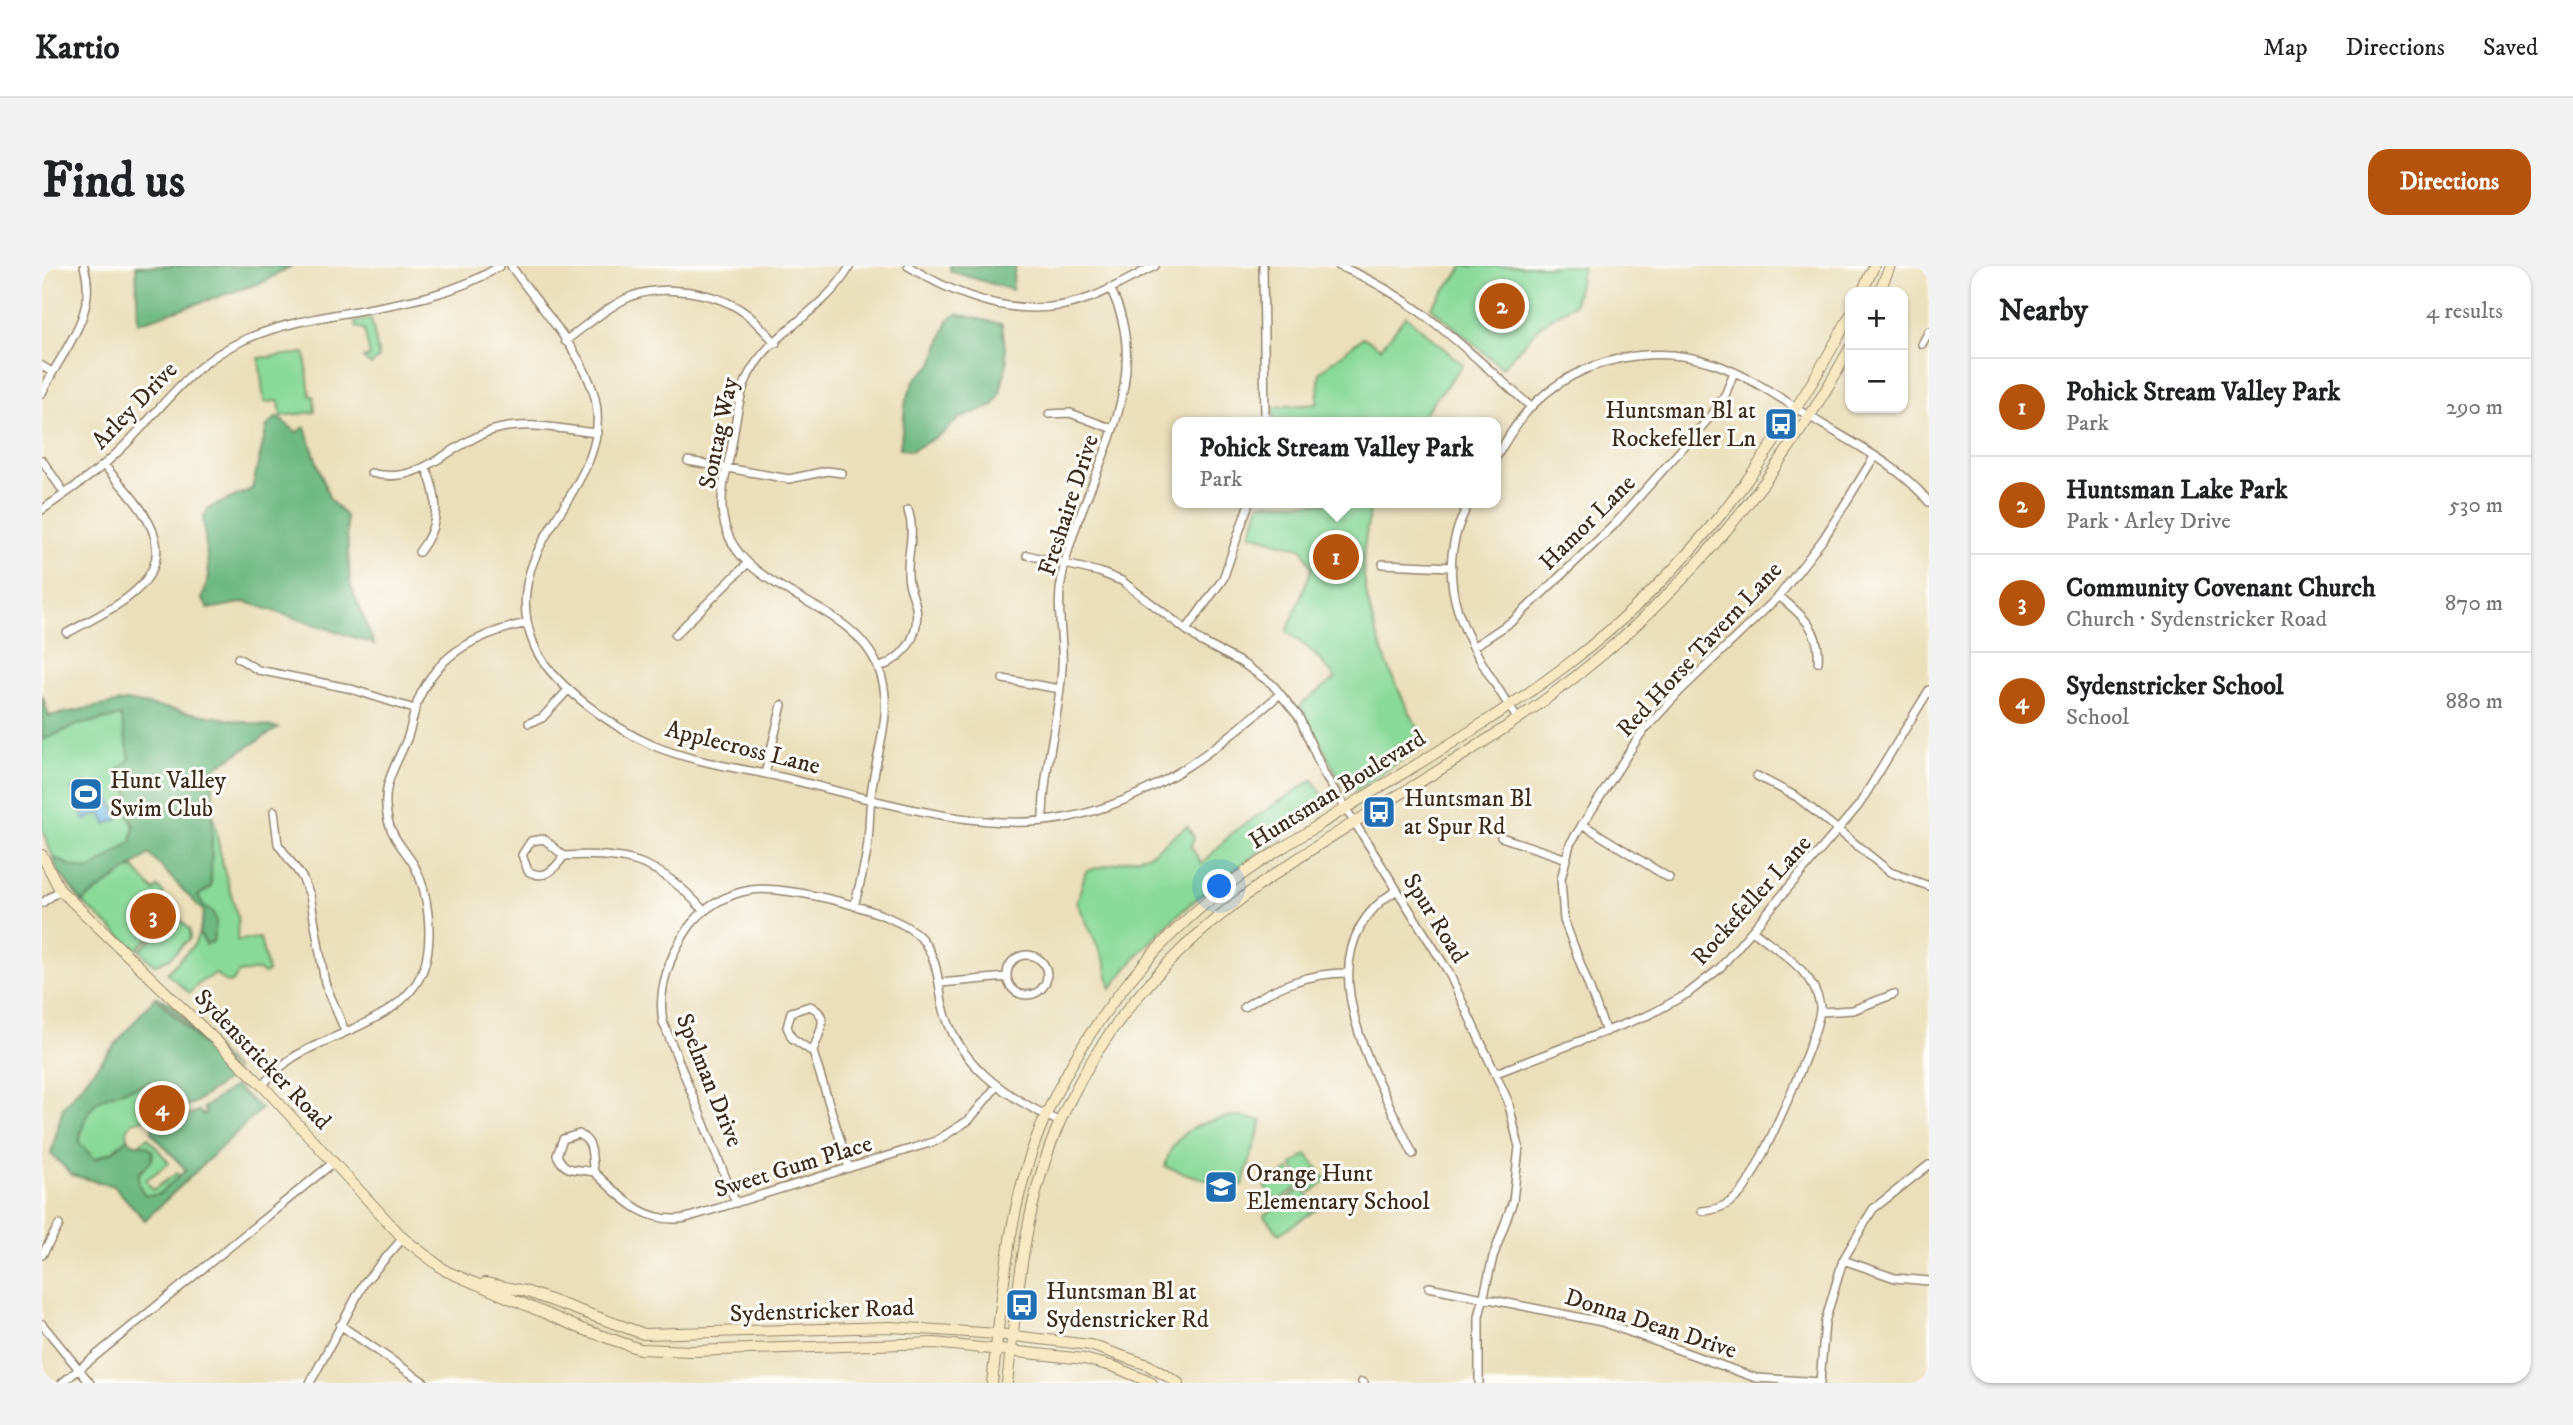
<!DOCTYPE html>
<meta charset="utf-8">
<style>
:root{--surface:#fff;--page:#f2f2f2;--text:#202124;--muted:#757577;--line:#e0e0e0;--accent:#b45309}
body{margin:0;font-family:"IM FELL DW Pica",serif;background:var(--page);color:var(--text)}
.controls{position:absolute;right:21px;top:21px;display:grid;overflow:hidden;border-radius:14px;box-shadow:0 2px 5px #0004}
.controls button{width:63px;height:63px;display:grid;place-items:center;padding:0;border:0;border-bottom:2px solid var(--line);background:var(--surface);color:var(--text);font:35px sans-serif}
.you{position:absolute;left:1178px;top:621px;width:24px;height:24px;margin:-18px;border:5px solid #fff;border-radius:50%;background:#1a73e8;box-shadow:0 0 0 10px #1a73e833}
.badge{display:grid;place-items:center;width:46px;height:46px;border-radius:50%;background:var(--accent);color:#fff;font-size:23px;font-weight:700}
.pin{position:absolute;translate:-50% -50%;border:4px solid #fff;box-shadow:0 2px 7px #0006}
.popup{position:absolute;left:1130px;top:151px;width:329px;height:91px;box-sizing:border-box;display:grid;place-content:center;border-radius:14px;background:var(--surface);filter:drop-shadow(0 2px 5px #0005);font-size:23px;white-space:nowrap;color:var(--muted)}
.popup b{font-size:26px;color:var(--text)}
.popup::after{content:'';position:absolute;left:50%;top:100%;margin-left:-14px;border:14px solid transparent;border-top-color:var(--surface)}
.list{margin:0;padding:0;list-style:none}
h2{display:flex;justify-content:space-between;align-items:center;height:91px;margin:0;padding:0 28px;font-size:30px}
h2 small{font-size:23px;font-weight:400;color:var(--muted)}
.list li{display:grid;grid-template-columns:46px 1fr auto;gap:21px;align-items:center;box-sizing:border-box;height:98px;padding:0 28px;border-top:2px solid var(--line)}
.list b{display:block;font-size:26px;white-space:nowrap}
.list p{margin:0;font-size:23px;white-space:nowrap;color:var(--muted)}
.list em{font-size:23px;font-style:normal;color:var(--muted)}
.map{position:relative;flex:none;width:1887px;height:1117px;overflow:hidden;border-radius:21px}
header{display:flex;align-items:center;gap:42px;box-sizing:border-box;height:98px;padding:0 35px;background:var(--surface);border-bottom:2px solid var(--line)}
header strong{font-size:33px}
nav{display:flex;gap:38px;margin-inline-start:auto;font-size:24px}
.intro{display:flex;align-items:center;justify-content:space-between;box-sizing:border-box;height:168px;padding:0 42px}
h1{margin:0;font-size:49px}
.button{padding:18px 32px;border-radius:21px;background:var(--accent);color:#fff;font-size:24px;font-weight:700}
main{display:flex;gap:42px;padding:0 42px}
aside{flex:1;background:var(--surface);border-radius:21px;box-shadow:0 2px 5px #0004}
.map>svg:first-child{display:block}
</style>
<header>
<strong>Kartio</strong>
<nav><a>Map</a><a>Directions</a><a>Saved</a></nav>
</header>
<div class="intro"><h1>Find us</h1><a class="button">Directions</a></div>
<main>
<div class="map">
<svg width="1887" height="1117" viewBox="0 0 1887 1117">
<rect width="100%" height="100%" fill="#fdfcf7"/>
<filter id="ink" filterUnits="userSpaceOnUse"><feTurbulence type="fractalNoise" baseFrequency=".0143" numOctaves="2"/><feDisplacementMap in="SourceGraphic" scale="14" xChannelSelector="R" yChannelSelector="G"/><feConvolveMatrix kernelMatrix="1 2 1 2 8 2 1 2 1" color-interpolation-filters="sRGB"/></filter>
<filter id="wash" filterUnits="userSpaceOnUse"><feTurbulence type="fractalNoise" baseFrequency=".00686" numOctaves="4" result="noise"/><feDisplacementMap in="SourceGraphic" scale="28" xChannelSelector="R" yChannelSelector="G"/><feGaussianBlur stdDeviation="1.57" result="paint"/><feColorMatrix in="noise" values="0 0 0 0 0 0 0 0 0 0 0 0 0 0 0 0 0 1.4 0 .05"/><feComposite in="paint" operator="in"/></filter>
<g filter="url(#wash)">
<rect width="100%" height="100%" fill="#eadfba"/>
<path fill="#89d999" stroke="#62825c" stroke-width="2" d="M1422,0H1541L1532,38L1500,58L1460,102L1389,41Z
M1364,50L1421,99L1375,156H1232V141L1275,138L1278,106L1321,71L1339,82Z
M329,53L337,92L329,99L321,92L328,90L322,63L314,61L313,56Z
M263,87L268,130H272L273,146L239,150L237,135L222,136L217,92Z
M1218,237H1329C1327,257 1320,281 1321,301C1325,358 1355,429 1385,477L1314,525L1302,522L1258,439L1294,412L1270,385L1245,366L1270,302L1261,283L1209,268Z
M80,450L89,493L77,503C84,518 99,559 90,574C82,587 60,596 48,604L29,600L11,591L0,562V474L35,459Z
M1271,514L1283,533L1281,545C1201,595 1124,646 1069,723L1063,696L1035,636L1044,605L1108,588L1145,560L1152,571L1149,581L1160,598L1192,565Z
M171,548L180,596L196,652L195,674L218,672L226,706L221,708L217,704L197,707L190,716L185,717L174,708L160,715L147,727L125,707L152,679L157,667L164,678L163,642L156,629L169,621L168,569Z
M92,602L112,625L116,621L122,627L118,632L129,643L119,646L112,639L103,643L105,646L101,650L115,664L94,684L40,636L79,606Z
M132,647L148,664V672L128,692L112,699L98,684L133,652Z
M114,730L133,739L194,805L126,736Z
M118,733L126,737L192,809Z
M108,816L129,845L90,856L85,864L86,872L70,886L53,893L37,877C48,822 62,834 108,816Z
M1195,850L1220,855L1201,918L1193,923L1123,901C1130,864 1162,854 1195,850Z
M106,871L127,897L104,914L111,924L135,907L138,911L116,929H103L96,918L97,907L104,901L106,880L97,878Z
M1265,888L1285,915L1269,926L1250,899Z
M1248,903L1259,919L1234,936L1223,921Z
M1261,921L1275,943L1237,968L1222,950Z"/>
<path fill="#6eb981" stroke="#547250" stroke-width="2" d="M94,0H250L221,16L96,57Z
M908,0H973L970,24L908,5Z
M915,48L960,58L965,97L957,130L951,140L918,152L900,168L869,185L858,182L864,134L873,113L891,98L906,54Z
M235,151L255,166L263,161L288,234L304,250L308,318L332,378L204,336L167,343L160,333L167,310L161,252L167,242L210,223L225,160Z
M0,429L7,450L84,435L236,462L171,503L169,621L156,630L163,642L171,646L174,655L171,676L164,678L157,667L162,646L107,588C88,603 63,619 40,636L16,605L11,591L29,600L48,604L89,576L92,561L81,534L88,530L77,503L88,493L79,450L35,459L0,474Z
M113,731L192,809L152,837L129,845L108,816C64,832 46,825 37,877L53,893L70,886L86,872L90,877L106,880L111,886L110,894L97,907L96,918L103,929H116L144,904L110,867V861L157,845L161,849L164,847L161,842L193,820L219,843L103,954L72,920L30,909L9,888L21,841Z"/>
<path fill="#6fb7e7" stroke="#557082" stroke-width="2" d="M42,517L47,529L63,522L77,553L64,558L59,547L43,554L29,523Z"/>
</g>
<g filter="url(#ink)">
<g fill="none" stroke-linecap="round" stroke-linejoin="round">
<defs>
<path id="street" d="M469,0C495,38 542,87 553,132C574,225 450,276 492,379C507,417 572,462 610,479C650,496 696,502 738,511C825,531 935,569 1023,552C1109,535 1174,484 1238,428
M808,0C783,47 722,68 703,117C695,138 693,162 689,184C685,203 679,222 680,242C685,329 806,327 836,401C853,441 836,480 830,521C827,542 828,563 825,584C822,603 817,622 812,640
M866,0C922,35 986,56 1050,31C1072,22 1092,10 1113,0
M1221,0L1223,156
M1297,0C1373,30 1429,88 1489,141
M523,75C544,60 566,40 590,30C621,18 672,26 699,44C713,53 723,66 734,77
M1880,78L1887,65
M0,100L10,106
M0,127C19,85 57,49 42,0
M1007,148L1028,147L1071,163
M1453,193C1465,173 1477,152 1494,136C1540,92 1612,77 1673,98C1710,111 1742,135 1775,155C1814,179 1858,200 1887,236
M0,194L23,228
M646,195L747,213L785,205L800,207
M329,207C379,221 409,176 452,164C484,154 522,164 555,167
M1427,237C1382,319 1431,384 1475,452
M0,244C27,225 56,206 80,182C122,141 146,99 202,74C283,38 382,49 458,0
M377,286C399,258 397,233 384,202
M985,289L1057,306L1080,315L1160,376L1200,397L1230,418L1257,451L1282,508L1406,705L1466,835L1477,881L1471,935L1451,991L1437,1051V1117
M1341,298L1410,301
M1737,330C1760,349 1779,364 1776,396
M1144,364L1181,313L1207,237
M25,367C66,344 140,315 106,255C95,234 77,217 62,199
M633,369L705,298
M1431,381L1472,354L1571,260L1670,149L1684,127L1692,106
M196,392L216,404L306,422L372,443
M837,402C863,391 878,371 874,341C872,330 866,321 866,309C865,285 874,267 866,244
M961,413L1018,423
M487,457L500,452L526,424
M723,508L740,439
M1715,510L1755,531L1848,606L1887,620
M232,545L236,578L260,611L268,629L283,717L303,765
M1001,555C1001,503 1017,453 1020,402C1022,373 1014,345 1019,317C1034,218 1120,123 1068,22
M1540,558L1627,612
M1459,571L1522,592
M522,590C512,604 502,615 486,605L480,589L489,575L502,573L522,590C587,586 619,596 662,645
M1355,624C1255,685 1335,810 1371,888
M0,637L18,624
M965 709a20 20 0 1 1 40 0a20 20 0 1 1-40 0Z
M898,717L965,711
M768,740C791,751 775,768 771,786L750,772L745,761L749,746Z
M1202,741C1235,720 1266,707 1306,707
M1778,746L1811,744L1852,728
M1564,766L1522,654L1519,613L1528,578L1598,469L1638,425L1737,330L1782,272L1832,191
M771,786L807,902
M1454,807L1609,748L1645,728L1677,703L1817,539L1887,424
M220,819C230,809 239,799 252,791C293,765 362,754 381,704C392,675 387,626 372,599C363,584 350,572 346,554C338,520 353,502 365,473C370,460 371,446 377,432C397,386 438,367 485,357
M552,906C535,902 523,908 515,889L521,873L537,868C554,878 548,889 552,906C579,931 603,959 644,952L894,875L927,854L954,821
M694,937L621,756C615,724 628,688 647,661C661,642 684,628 709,624C744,619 855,644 879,672C895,691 896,713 900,736C913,798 964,831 1018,856
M1660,945C1677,944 1690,938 1701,924C1717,903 1781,761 1778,740C1773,706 1737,685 1712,665
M0,989L17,959
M1801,994L1853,1012L1887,1015
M1387,1021L1560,1056L1714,1112L1778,1116
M0,1058L48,1117
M298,1059L383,1117
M1320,1116L1322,1117
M20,1117L292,896
M268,1117L322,1017L361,972
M1778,1117L1783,1056L1801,994L1831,943L1887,899"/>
<path id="secondary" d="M1820,26L1832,0
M1837,26L1848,0
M0,589L18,624L220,819L361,972L404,1005L540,1063L598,1083L650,1085L892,1077L1042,1093L1073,1101L1110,1117
M443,1017L483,1025L602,1068L849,1061L956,1068L1048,1079L1106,1099L1136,1117
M950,1117C961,1026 966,935 1003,851C1043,761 1106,682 1183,621C1211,599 1242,581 1272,562C1357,508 1446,459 1526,398C1650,304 1734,186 1808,50
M965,1117C977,1019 982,928 1026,838C1129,627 1327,563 1504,433C1633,339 1732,221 1808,82"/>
</defs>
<use href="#street" stroke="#92846c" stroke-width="10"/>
<use href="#secondary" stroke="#92846c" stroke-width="12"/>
<use href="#street" stroke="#fff" stroke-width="7"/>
<use href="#secondary" stroke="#f8e8c3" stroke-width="10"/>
</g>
</g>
<defs>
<symbol id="bus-square" viewBox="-11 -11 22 22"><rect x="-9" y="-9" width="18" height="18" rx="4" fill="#1f6fb2" stroke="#fdfcf7"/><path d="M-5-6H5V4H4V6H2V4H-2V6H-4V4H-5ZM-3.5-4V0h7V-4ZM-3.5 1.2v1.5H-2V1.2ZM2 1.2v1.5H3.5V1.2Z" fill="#fff"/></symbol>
<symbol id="stadium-square" viewBox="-11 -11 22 22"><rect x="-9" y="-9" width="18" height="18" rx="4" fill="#1f6fb2" stroke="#fdfcf7"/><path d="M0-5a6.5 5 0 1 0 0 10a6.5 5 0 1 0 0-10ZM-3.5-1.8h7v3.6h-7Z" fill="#fff"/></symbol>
<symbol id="school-square" viewBox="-11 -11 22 22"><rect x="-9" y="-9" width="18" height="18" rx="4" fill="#1f6fb2" stroke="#fdfcf7"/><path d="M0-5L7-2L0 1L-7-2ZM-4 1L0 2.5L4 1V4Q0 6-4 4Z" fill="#fff"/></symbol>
</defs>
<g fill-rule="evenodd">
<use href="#bus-square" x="1720" y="139" width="38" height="38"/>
<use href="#stadium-square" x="25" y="509" width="38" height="38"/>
<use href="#bus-square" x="1318" y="527" width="38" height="38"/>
<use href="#school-square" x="1160" y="902" width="38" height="38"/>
<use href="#bus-square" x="961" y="1020" width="38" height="38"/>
</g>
<g text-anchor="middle" stroke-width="6" stroke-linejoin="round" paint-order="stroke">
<g font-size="24" fill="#3b2a1e" stroke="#fdfcf7">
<text transform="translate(92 139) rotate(-46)" y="8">Arley Drive</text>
<text transform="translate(676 167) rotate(-78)" y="8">Sontag Way</text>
<text transform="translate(1026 239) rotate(-72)" y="8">Freshaire Drive</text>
<text transform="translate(1545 256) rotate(-45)" y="8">Hamor Lane</text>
<text transform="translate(1657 383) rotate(-47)" y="8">Red Horse Tavern Lane</text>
<text transform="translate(701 481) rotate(14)" y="8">Applecross Lane</text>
<text transform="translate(1295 523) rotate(-32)" y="8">Huntsman Boulevard</text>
<text transform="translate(1709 634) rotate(-48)" y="8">Rockefeller Lane</text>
<text transform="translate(1394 652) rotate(58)" y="8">Spur Road</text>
<text transform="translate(221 793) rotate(46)" y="8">Sydenstricker Road</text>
<text transform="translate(668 814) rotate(68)" y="8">Spelman Drive</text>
<text transform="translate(751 900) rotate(-17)" y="8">Sweet Gum Place</text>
<text transform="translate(780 1044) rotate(-2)" y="8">Sydenstricker Road</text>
<text transform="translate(1609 1057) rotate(18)" y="8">Donna Dean Drive</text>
</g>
<g font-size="24" fill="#3b2a1e" stroke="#fdfcf7" text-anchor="start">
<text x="1714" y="152" text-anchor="end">Huntsman Bl at<tspan x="1714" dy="28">Rockefeller Ln</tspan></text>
<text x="68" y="522">Hunt Valley<tspan x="68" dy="28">Swim Club</tspan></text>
<text x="1362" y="540">Huntsman Bl<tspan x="1362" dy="28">at Spur Rd</tspan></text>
<text x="1204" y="915">Orange Hunt<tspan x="1204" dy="28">Elementary School</tspan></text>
<text x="1004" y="1033">Huntsman Bl at<tspan x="1004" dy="28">Sydenstricker Rd</tspan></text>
</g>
</g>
</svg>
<div class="controls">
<button>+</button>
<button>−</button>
</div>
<div class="you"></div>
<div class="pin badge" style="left:1294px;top:291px">1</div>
<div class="popup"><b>Pohick Stream Valley Park</b>Park</div>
<div class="pin badge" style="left:1460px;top:40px">2</div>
<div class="pin badge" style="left:111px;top:650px">3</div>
<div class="pin badge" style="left:120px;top:842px">4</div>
</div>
<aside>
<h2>Nearby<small>4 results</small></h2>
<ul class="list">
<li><span class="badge">1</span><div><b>Pohick Stream Valley Park</b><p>Park</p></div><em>290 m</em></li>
<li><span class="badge">2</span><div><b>Huntsman Lake Park</b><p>Park · Arley Drive</p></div><em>530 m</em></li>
<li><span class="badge">3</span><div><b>Community Covenant Church</b><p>Church · Sydenstricker Road</p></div><em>870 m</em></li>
<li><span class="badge">4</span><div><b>Sydenstricker School</b><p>School</p></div><em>880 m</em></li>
</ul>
</aside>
</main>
